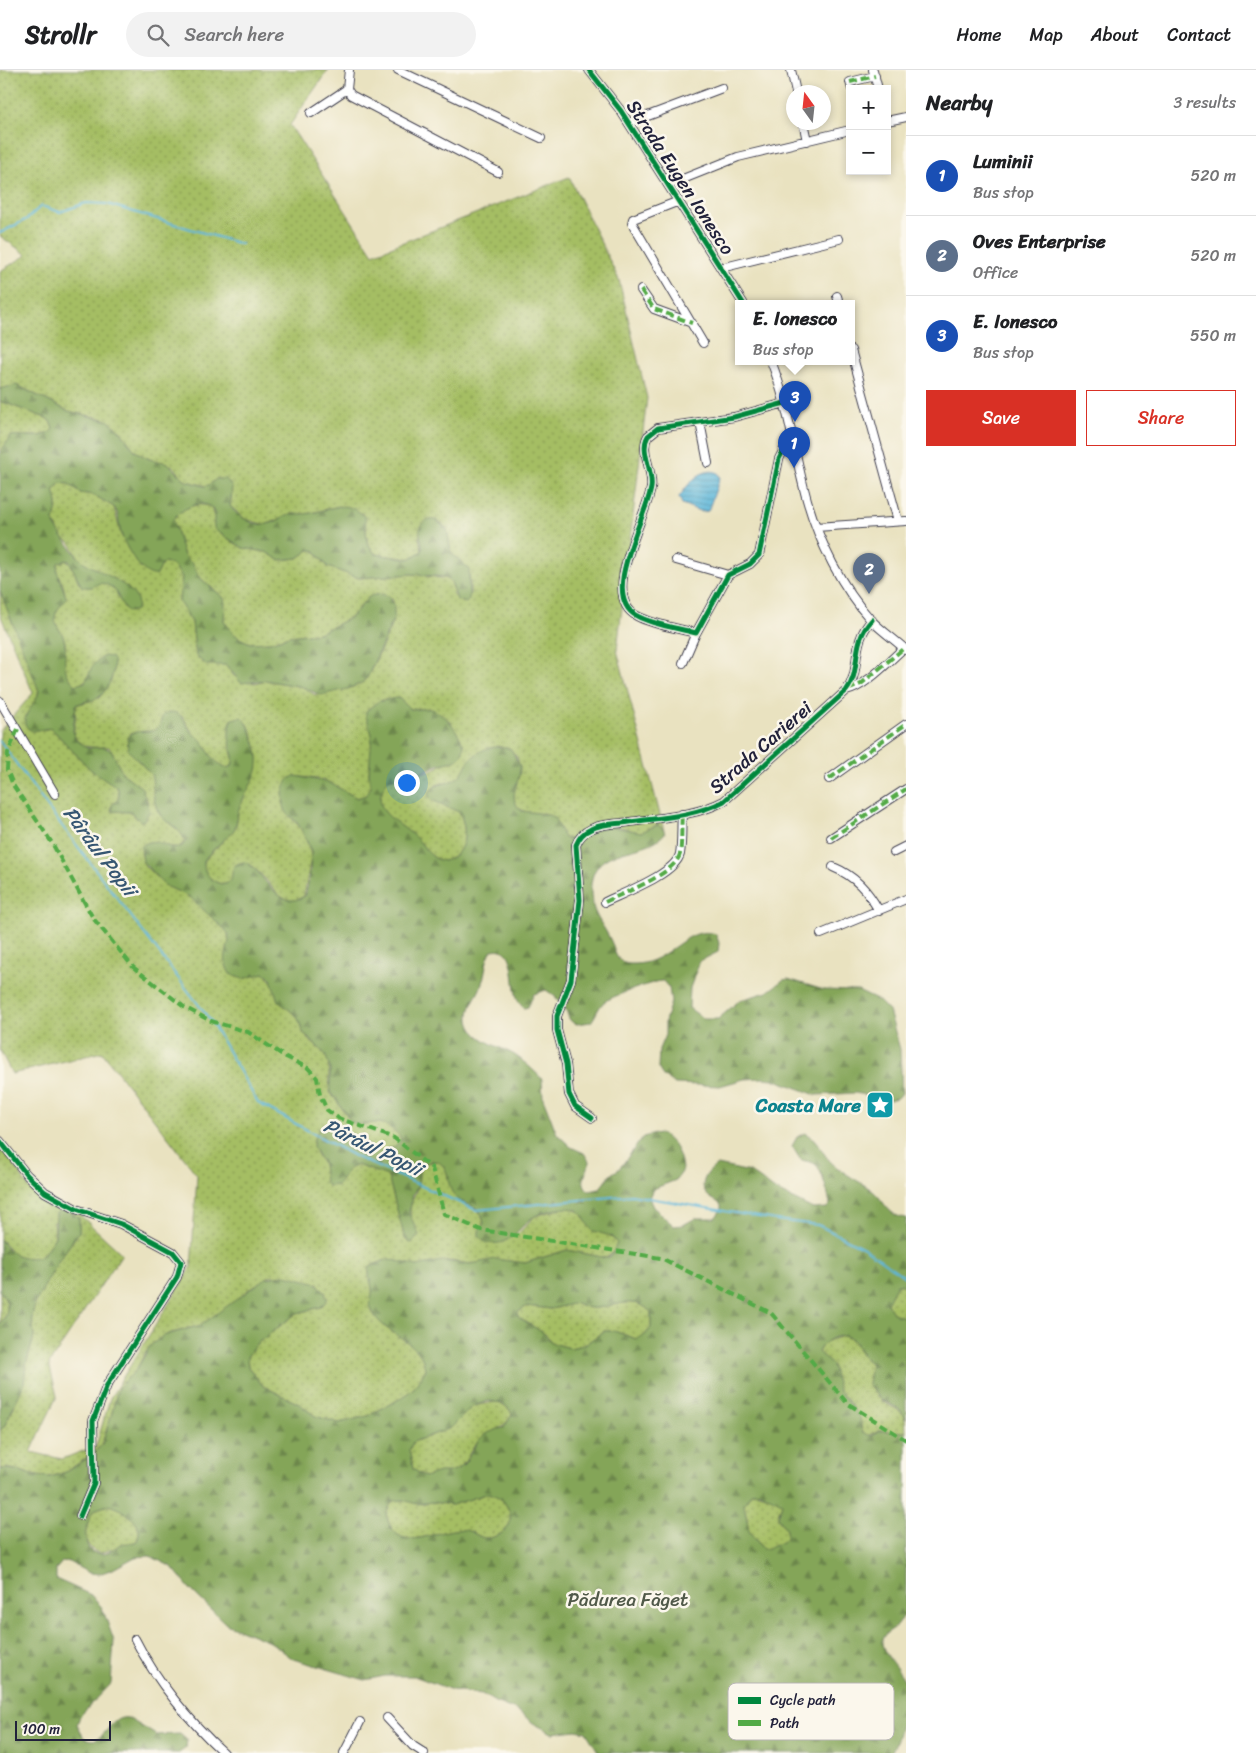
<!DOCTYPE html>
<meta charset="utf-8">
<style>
:root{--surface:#fff;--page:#f2f2f2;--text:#202124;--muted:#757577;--line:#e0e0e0;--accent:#d93025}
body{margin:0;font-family:Sriracha,sans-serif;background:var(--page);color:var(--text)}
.controls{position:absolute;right:15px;top:15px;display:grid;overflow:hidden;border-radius:0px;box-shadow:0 2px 8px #0003}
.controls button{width:45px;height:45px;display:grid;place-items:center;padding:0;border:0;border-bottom:1px solid var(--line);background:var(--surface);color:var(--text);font:25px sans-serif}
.compass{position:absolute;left:786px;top:15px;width:45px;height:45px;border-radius:50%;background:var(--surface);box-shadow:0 2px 8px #0003;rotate:345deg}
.scale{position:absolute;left:15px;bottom:12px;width:96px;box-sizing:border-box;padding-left:5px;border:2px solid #22223b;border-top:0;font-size:14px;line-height:18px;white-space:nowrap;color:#22223b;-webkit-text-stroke:4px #fbf7ec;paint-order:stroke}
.you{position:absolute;left:406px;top:712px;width:18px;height:18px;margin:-12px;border:4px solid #fff;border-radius:50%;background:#1a73e8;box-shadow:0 0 0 8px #1a73e833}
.badge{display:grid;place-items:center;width:32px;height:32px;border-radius:50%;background:var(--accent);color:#fff;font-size:16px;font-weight:700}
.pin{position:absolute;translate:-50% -41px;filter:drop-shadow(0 1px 2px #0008)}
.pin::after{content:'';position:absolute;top:26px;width:18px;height:15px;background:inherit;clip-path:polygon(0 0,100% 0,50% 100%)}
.popup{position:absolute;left:735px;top:230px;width:120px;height:65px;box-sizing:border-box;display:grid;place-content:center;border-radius:0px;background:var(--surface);filter:drop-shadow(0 1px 4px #0005);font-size:16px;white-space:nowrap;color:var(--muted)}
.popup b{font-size:19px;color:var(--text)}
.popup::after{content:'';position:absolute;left:50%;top:100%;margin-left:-10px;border:10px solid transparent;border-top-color:var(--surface)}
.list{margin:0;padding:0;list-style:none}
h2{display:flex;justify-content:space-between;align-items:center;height:65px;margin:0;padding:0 20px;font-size:21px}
h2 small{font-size:16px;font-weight:400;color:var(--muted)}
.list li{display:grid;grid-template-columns:32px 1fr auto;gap:15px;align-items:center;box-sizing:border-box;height:80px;padding:0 20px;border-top:1px solid var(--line)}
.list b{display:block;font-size:19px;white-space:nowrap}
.list p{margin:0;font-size:16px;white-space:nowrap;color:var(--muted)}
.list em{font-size:16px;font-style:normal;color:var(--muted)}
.actions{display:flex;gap:10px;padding:15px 20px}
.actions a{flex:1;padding:11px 0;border:1px solid var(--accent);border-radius:0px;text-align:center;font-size:18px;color:var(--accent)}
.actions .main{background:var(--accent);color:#fff}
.icon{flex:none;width:28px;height:28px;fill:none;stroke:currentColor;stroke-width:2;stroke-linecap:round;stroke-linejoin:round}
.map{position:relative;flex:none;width:906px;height:1683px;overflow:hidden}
header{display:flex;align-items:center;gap:30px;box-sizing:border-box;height:70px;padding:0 25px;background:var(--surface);border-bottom:1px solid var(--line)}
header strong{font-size:24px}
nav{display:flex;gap:28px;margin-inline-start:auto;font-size:18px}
.search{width:350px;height:45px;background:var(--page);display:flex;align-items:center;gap:12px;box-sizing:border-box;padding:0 18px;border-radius:28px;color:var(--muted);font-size:19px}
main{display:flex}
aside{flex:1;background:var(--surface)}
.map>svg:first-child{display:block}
</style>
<header>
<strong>Strollr</strong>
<div class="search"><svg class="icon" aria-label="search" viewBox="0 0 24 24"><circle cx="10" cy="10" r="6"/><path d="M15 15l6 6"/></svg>Search here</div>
<nav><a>Home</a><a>Map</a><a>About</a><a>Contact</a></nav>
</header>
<main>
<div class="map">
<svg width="906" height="1683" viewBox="0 0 906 1683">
<defs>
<pattern id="grass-dots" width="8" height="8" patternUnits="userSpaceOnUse" patternTransform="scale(1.25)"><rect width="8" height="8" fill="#a5be63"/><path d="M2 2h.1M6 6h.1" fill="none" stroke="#869a53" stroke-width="1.8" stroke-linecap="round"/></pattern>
<pattern id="forest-firs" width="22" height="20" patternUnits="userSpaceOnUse" patternTransform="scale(1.25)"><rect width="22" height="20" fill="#84a559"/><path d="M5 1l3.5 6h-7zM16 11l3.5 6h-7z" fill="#6c864b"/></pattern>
<pattern id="water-rules" width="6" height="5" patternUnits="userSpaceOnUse" patternTransform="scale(1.25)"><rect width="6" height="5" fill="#5bb6d9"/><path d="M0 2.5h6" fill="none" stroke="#4b94b1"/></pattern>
</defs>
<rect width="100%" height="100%" fill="#fbf7ec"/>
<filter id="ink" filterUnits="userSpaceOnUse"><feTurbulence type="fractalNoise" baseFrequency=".02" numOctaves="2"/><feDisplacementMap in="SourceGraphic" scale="10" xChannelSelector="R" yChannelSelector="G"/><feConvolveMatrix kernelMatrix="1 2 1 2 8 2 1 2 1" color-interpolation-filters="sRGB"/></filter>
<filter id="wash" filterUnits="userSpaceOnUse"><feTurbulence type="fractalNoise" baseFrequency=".0096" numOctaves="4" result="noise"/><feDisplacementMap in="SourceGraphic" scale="20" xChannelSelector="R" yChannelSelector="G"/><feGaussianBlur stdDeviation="1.12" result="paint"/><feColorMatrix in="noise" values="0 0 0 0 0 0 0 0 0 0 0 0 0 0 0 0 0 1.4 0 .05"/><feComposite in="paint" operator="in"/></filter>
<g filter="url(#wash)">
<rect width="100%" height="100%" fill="#e9e2c0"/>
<path fill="url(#grass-dots)" stroke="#64704f" d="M0,0H328L290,55L373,184L569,107L619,210L647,328L617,580L664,760C655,750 649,762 640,762C632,762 624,756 617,757C602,759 583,776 568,770C561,768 550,750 545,744L526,742L518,738C502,716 541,686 497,676L469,692L462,705L454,710L436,715L432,730L459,742C469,760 466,785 444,791C430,790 424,775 415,767C395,749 365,740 389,709L408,707L432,700L445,693L462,672L449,651L438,643L429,639H410L400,629L382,630L366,641L373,668L369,703L371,717L366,725L357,728L324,710L295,706L284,718V733L287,743L300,757L310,779L311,788L304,826C285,838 278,824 268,812C262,805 256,800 250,794L226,814C215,815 203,805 204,793C205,786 227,768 232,762C239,754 236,745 240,736C256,702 265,692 248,654L230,677L234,691L232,696L227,698L218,693L207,683L204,674L193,664L183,647L174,643L155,660L130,663L134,687L151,704C155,716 151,729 159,743C166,755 182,757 185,772L178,778L168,776L141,782L145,796L164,815L190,827L225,859L228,863L229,872L254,904L264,903L273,913L278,931L297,946L307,968L325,984L329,993V1012L333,1026L352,1052C367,1060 377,1045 393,1060C397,1063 399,1064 401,1069C396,1079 386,1080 376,1081L360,1068L350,1066L338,1057L315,1082L323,1094L328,1116L338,1115L348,1099L357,1095L388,1106L404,1165L412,1152C406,1137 415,1128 418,1114C420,1106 417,1099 425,1093L437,1091C453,1100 445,1111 453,1121C463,1135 481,1134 484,1153L479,1161L518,1164L535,1146L567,1137L580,1142L593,1161L607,1163L617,1173L614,1182L606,1188L567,1180L525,1193L500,1190L471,1194L451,1191L417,1196L389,1189L370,1196C367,1204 371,1210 372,1218C374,1226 370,1234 373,1242C383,1266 425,1270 425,1301L414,1318L403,1327L368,1346L339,1353L315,1346L299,1334L263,1316L248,1297L247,1287L255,1275L297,1243L321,1237L318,1214L285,1205L270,1206L249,1219L234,1233L201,1255L168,1264L155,1272L145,1283L136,1300L118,1318L111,1347L100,1379L64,1403L45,1408L12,1399H0V1361L14,1337L34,1267L32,1247L35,1233L59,1190L79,1162V1148L68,1140L54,1152L55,1167L42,1186L27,1189L14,1184L0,1169V1073L31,1121L79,1144L122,1184L49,1294L57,1326L31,1382L62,1389L96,1376L110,1328L191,1198L197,1105L102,982L12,1004L0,980V661L33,623L0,544V521L39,616L37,631L25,646L42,660L51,658L90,699L111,711L118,719L119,728L112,735L111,741L131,742L137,749L148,732L138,715L122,703L109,677C88,678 69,678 75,652C76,646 75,641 76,635L99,628L112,608L104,586C91,594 90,614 76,615C71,611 65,602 63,596C61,588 66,580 65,572C63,564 55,556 55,547C56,536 68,531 64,519C62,509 54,505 58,493L66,490L72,495L79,513L92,517L100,513C117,515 118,527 125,539L127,518L80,490L70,473L62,467L54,453L57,434L54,420L60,413L69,414L80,423L94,425L114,437L121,465L141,498L158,503L162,494L165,492L174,496L182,507L179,531L192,552L196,586L216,594L226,595L234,606L255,613L265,610L303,617L315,625L353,617L362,613L368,606L383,575L392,553L393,529L379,524L363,533L350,548L319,563L289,566L270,572L250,573L237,567L229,560L224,551L223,527L200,508L193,495L184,486L173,450C179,438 198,431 211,437L219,463L243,478L266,482L283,490L298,488L309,480H314L328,497L359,508L412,504L449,509L453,516L454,526L470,524C470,497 469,501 451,483L447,459L440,452L419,467L422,481L409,489L375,484L367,472L366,457L339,436L303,445L293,444L265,455L245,449L230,436L232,422L186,411L173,396L149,389L135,381L120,361L105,349L68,341L19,316L0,319V201L27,185L0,166Z
M0,331L46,348L50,351L53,359C45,370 24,364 11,366L0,383Z
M897,1214H902L906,1219V1248L893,1243L887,1236V1231Z
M0,1221C10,1232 9,1242 0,1254Z
M576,1233C581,1235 589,1239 595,1238C613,1237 637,1224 651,1243V1258L645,1265L636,1269L614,1261H604L584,1275L570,1278L552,1273L546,1265L518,1247V1242L527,1236L551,1239Z
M844,1266L853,1270L862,1286L871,1294L868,1314C873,1319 876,1326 881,1330C897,1343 906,1335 906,1362L879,1361L868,1366L860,1360V1348L846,1328L840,1323L830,1293L818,1282L825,1271Z
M494,1332C502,1333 510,1337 512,1345C504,1360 489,1361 477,1373C468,1381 467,1395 456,1400C448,1404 435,1406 425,1407L413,1399L409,1380L413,1372L451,1358L473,1336Z
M755,1422L776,1428L782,1433C781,1437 779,1441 778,1444C778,1454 788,1457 787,1467L782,1472L767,1479L762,1478L749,1461L744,1434L750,1423Z
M489,1423C510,1428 521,1457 496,1466C481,1473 476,1461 464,1460C436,1456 398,1491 386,1444L392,1431L402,1430L422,1434L432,1432L452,1435Z
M108,1435C123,1438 148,1454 136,1472L100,1483C79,1477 84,1454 94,1440Z"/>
<path fill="url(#forest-firs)" stroke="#53644a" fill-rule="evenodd" d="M16,315L68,341L109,351L120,361L135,381L149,389L168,393L186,411L204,416L209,415L216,409H226L232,417L230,436C239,448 256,458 271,453C277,452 282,447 288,445C296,443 304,445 311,443C334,439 346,428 365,447L367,472L375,484L409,489L422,481C423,468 414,461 426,450H436L447,459L451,483L466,496L469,500V529L466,533L457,530L451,512L445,507L412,504L359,508L328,497L314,480H309L298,488L279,490L266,482L243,478L215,460C212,454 216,446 213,440C205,426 178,440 173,450L184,486L193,495L200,508L223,527L225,531L224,551L233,563L241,569L250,573L270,572L289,566L319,563L350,548L370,526L379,524L389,526L394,534V548L368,606L362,613L348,619L320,625L303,617L265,610L241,613L226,595H206L196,586L192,552L179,532L182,507L174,496L165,492L162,494L157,505C142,508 125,476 121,463C118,454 120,445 114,437L94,425L80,423L69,414L60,413L54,420C55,425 57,430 57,435C57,441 53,448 54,454C54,456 78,488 81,490C93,500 148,519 136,540L129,542C115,532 122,516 100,513L92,517H82L69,491L66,490L58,493L57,501L66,527C63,535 55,539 55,548C55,556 62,561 64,569C68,587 58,600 76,615L85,612L93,595L104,586L111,587C119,596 108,621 99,627C93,632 83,631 76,635L73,661L76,670L88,678L104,677L112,681L122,703L142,718L150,741L143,751H140L131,742L112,741V735L119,728L118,719L114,715L90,699L51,658L32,661C13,651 37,635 39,621L0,521V383L11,366C24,364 45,371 53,359L50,351L46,348L0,331V319Z
M396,628L400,629L410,639C417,640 423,638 430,639C447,643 458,662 464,676L462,685L455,691L440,694L413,706L389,709C365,740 396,749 415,767C424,775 430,790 444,791C466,785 469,760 459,742L432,730L429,727V722C436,712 448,715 457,708C463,704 464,698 468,692C480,678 494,674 511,679L520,696C521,713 505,727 522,741L545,744L554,747L564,768L578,770L594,760L608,756L641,762L658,755L664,760L665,763C651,782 613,777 598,796C589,807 590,823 593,836C596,848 605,858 610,869C614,876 614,885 620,890C624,894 628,894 634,894C669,894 686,854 716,864L719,873L718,882L700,891L690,918L689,938L704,949H718L740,930L767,922L783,910L788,909L824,920L858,921L879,931L889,941L900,979L902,1023L899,1027L890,1030L855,1023L816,1025L773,1009L763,1008L744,1009L720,1016L675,1014L663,1006L658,998L659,979L665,965V951L671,932L669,918L663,911C657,910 610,927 604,932C598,937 596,946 591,952L577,954C566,952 569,942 563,934C558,929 552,924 546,920L534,924L528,937L524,938C506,926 523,873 492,880C485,890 486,902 482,913C479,925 470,932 469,945C467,968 497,975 513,984C520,988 536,1002 542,1009L543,1028L557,1064L571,1077L584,1083L589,1091C589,1104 577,1110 589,1121L599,1119L611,1104L619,1099L643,1067L659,1063C674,1070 682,1085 682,1102L676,1110L653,1119L649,1128L653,1137L674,1156L683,1155L696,1148H715L721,1140V1135C716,1130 708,1128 705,1122C699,1112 709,1099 718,1095L750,1102L775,1120L813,1139L827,1138L830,1134C829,1127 821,1098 816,1095C812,1091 805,1092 800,1089L792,1076L797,1067L805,1063C818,1068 821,1082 830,1091C842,1104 861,1111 874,1122C885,1132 889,1147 906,1148V1219L902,1214H897L887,1233L893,1243L906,1248V1349L899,1339L880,1329L868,1314L871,1294C868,1290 865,1289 862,1286C858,1281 857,1273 852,1269C840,1261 823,1271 818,1282L832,1295L839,1321L860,1348L862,1362L871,1366L879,1361L906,1362V1542C903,1546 901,1551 898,1555C894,1559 886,1562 883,1567C876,1579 903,1602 906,1614C906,1636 901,1664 891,1683H599L586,1662L576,1660L552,1663L533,1653L518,1641L495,1632L482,1624L452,1620L414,1606H385L365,1610L293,1589L272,1573L226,1554L190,1519L172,1497L150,1486L135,1487L113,1499L99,1504L89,1503L67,1491L62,1492L56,1499V1509L91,1525L103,1540L114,1571L111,1614L80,1646L77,1655L84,1668L93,1670C108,1667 111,1645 128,1648L156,1665L180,1664L187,1670L186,1678L179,1683H0V1399L17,1400L35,1406L50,1407L64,1403L91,1386L102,1375L111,1347L118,1318L136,1300L151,1275L163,1266L201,1255L266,1208L285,1205L314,1212L325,1221L327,1230L321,1237L297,1243L255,1275L247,1287L248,1297L263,1316L299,1334L315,1346L339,1353L368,1346L403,1327L414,1318L425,1301C425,1269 380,1266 371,1238C369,1231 373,1225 372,1219C371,1210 367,1204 370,1196L389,1189L417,1196L441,1191L471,1194L495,1189L525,1193L567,1180L606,1188L611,1186L617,1173L611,1166L593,1161C586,1155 585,1145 577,1140C569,1135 539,1142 532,1148C516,1160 511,1177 486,1173L479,1166V1161L484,1153C480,1130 465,1139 454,1125C445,1113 452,1099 437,1091L425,1093L419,1100L418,1115L413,1124L409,1143L419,1165L413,1172L409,1173L405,1169L388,1106L357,1095L348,1099L338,1115L329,1116L325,1113L323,1094L313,1077L314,1068L319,1059L333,1056L350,1066L360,1068L376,1081C386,1080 396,1079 401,1069C399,1064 397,1063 393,1060C377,1045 366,1060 352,1052L330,1022V998L325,984L304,964L297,946L278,931L271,909L264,903L243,909L230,904C219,886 232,878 228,863L190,827L164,815L143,792L141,777C156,762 166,783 182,776L185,772C182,757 166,755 159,743C151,729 155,716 151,704L128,680L127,667C135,657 149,665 157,658C162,654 160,648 164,644C181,637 184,652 191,661C194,666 200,668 203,672C209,683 214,693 227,698L232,696C237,684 223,667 232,649L241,647C249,653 250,661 254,670C266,703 249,711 239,739C236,746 238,754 233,761C227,768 205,785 204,792C203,805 215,815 226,814C238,807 225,794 245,792C266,802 277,843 305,826C308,816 313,790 310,780C309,775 301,757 297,753C294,749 289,746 286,742C281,731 282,709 295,706L328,712L357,728L366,725L371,717L369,703L372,664L366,646V641L377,632ZM576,1233C581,1235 589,1239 595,1238C613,1237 637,1224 651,1243V1258L645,1265L636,1269L614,1261H604L584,1275L570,1278L552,1273L542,1262L518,1247V1242L527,1236L551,1239ZM489,1331C499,1332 510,1335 512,1345L504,1357L485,1364L478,1371L465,1393L458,1399L449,1402H439L425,1407L413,1399L409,1380L413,1372L451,1358L473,1336ZM752,1422H760L782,1433L778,1447L786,1460L787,1467L782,1472L767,1479L762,1478L749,1461L744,1434ZM489,1423C510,1428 521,1457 496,1466C481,1473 476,1461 464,1460C436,1456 398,1491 386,1444L392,1431L403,1430L417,1434L432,1432L452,1435ZM108,1435C122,1438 148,1454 136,1472C131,1473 125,1473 121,1474C114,1477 111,1483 103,1484C78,1485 85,1452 94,1440Z
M64,1138L79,1148V1162L59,1190L35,1233L32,1247L34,1267L26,1295L24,1314L5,1355L0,1361V1254C10,1243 9,1231 0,1221V1169C10,1185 24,1191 42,1186L55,1167L56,1143Z"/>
<path fill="url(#water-rules)" stroke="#3e6c8a" d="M712,401L718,403L720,408L708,441L702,442L682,434L679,427C688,415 696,402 712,401Z"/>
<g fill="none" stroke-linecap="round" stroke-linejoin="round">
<path stroke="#5bb6d9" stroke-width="2" d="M0,163L27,149L41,136L60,142L86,133L107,134L241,174
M0,671L46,735L211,951L258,1033L358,1088L476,1140L632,1125L776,1150L818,1155L864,1178L906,1208"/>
</g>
</g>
<g filter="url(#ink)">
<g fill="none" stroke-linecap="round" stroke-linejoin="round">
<defs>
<path id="minor" d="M349,0L347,19L351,25L498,102
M398,0L541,68
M589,0L621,41L743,233
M791,0L796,22
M873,0L878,19
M852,19L850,12L875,6
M311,43L347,19
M887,51L906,47
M803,52L807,71
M629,53L722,18
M668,115L738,87L850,60
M679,131L633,149L632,153L703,273
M721,198L839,169
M641,220L654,239L692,253
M837,226L839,233
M851,280L898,451
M771,291C789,336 794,384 807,430C819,472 842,518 871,550C882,561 895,570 906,580
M785,333L734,347L658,358L648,366C639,381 654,401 651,418C646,449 599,526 637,546C654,555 677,558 696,563L728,505L750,494L759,485L779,389L783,381L795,377
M700,352L708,393
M816,457L906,451
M676,490L728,505
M683,593L696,563
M846,621C864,618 890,590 904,578
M0,631L55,724
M829,709L906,654
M831,768L906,719
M894,782L906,776
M833,797C855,806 868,821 879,841
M605,832C623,823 675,804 680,784C682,772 681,757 682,744
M821,864L906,829
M592,1048L575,1036L569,1024L566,994L557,960V946L571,910L580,830L576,775C579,767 584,762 591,759C600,754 612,754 622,753C655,748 694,747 724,731L846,621C863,599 849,574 872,550
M0,1071L27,1105L45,1122L76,1139L121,1154L173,1182L181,1192L177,1207L107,1315L93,1351L94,1413L80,1446
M135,1569C156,1611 190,1652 224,1683
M387,1648L413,1676L424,1683
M344,1683L360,1652"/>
</defs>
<use href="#minor" stroke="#403f4f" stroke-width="10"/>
<use href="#minor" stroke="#fff" stroke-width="8"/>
<path stroke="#53aa46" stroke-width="4" stroke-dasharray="8 4" stroke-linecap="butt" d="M850,12L875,6
M641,220L654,239L692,253
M848,620L861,614L904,578
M18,659L8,683L7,700L13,715L52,773L93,848L133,897L184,937L211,951L248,962L284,986L308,998L317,1008L320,1025L327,1040L338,1048L394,1068L432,1098L444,1144L481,1160L661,1188L771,1243L847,1333L906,1370
M829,709L906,654
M831,768L906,719
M605,832C623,823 675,804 680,784C682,772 681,757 682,744"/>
<defs>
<path id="cycleway" d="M589,0L621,41L743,233
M785,333L734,347L658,358L648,366C639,381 654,401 651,418C646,449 599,526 637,546C654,555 677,558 696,563L728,505L750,494L759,485L779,389L783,381L795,377
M592,1048L575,1036L569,1024L566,994L557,960V946L571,910L580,830L576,775C579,767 584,762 591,759C600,754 612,754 622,753C655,748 694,747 724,731L846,621C863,599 849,574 872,550
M0,1071L27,1105L45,1122L76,1139L121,1154L173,1182L181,1192L177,1207L107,1315L93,1351L94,1413L80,1446"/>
</defs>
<use href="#cycleway" stroke="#fbf7ec" stroke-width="8"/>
<use href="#cycleway" stroke="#00873e" stroke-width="5"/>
</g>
</g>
<defs>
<symbol id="sight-square" viewBox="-11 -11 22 22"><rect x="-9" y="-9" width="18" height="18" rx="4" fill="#0f9aa8" stroke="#fbf7ec"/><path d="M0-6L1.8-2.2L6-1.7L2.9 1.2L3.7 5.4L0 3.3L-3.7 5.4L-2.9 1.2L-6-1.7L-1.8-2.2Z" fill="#fff"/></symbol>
</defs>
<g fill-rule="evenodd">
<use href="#sight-square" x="864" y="1019" width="32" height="32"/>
</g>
<g text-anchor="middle" stroke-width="5" stroke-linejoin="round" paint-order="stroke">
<g font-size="19" fill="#22223b" stroke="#fbf7ec">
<text transform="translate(681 107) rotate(57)" y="7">Strada Eugen Ionesco</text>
<text transform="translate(760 677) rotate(-41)" y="7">Strada Carierei</text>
</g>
<g font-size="19" font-weight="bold" fill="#0d838f" stroke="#fbf7ec" text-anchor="end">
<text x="861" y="1042">Coasta Mare</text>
</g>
<g font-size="19" fill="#505949" stroke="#fbf7ec">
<text x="628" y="1536">Pădurea Făget</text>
</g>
<g font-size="20" font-style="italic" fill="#365672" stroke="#fbf7ec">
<text transform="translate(100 781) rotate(53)" y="7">Pârâul Popii</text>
<text transform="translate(373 1077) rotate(26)" y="7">Pârâul Popii</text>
</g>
</g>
<rect x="728" y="1613" width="166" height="57" rx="8" fill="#fbf7ec" stroke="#bab7b7" stroke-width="1"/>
<rect x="738" y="1627" width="23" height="7" fill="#00873e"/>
<rect x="738" y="1650" width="23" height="6" fill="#53aa46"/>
<g font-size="14" fill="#22223b">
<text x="770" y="1635">Cycle path</text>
<text x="770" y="1658">Path</text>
</g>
</svg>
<div class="controls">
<button>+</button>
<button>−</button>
</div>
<svg class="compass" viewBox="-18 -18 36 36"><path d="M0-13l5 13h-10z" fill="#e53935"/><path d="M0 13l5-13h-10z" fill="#757577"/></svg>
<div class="scale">100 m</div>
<div class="you"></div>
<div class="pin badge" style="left:794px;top:398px;background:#1a4fb4">1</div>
<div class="pin badge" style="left:869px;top:524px;background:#5c6f8a">2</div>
<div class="pin badge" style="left:795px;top:352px;background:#1a4fb4">3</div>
<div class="popup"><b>E. Ionesco</b>Bus stop</div>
</div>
<aside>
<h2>Nearby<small>3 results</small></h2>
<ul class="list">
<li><span class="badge" style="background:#1a4fb4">1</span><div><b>Luminii</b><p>Bus stop</p></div><em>520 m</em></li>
<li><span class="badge" style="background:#5c6f8a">2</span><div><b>Oves Enterprise</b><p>Office</p></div><em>520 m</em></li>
<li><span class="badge" style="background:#1a4fb4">3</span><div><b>E. Ionesco</b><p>Bus stop</p></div><em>550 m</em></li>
</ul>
<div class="actions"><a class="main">Save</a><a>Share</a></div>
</aside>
</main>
